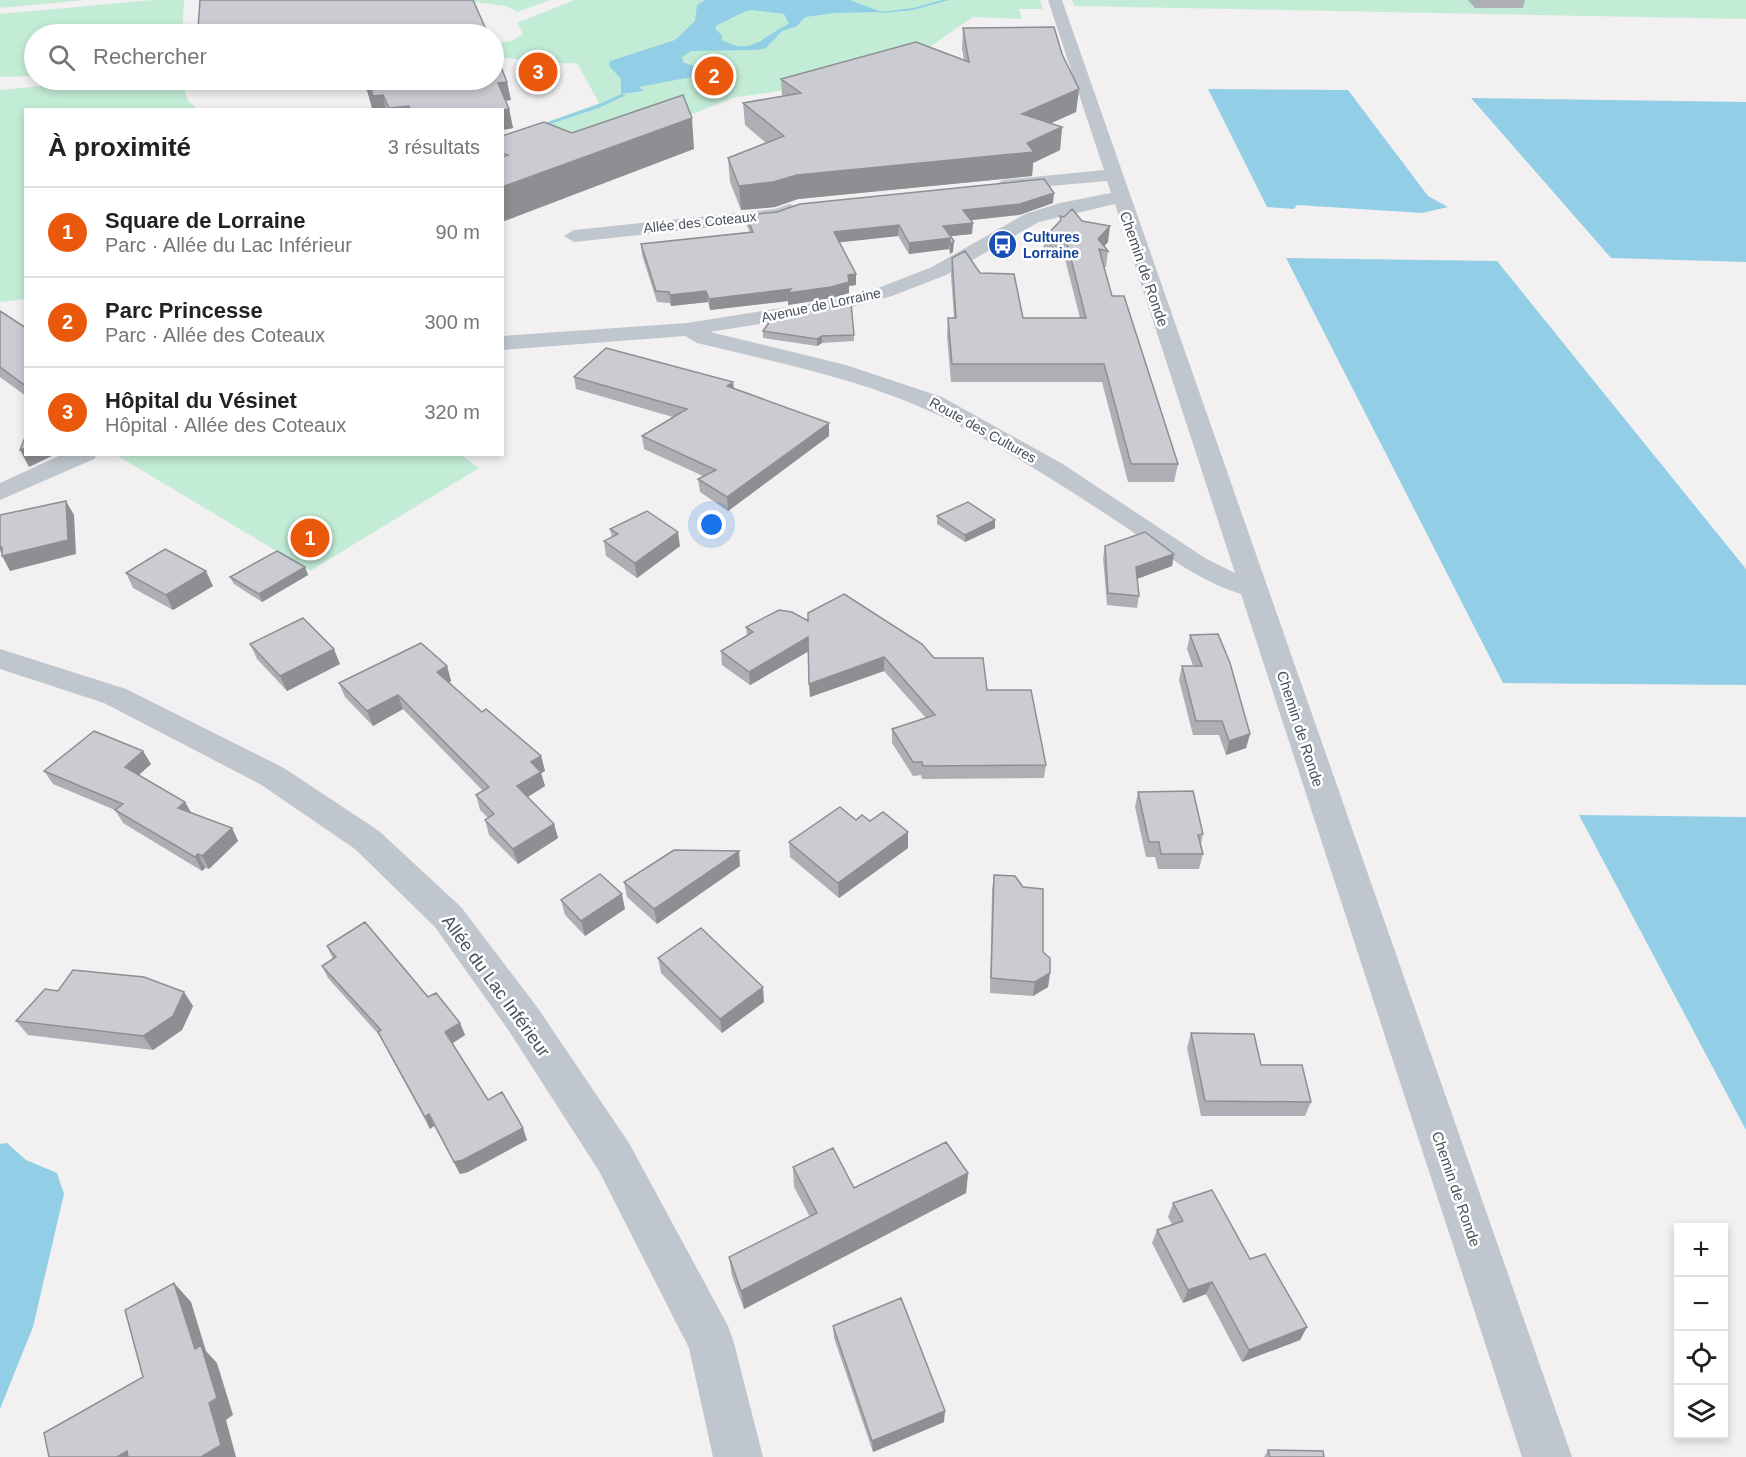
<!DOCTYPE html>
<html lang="fr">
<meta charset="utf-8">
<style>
:root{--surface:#fff;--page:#f6f6f6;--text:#222;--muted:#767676;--line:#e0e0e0;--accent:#ea580c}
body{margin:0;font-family:Arial,sans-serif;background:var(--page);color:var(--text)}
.controls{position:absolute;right:18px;bottom:18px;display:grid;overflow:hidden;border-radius:0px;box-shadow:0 3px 9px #0003}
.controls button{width:54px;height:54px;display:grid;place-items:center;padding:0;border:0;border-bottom:2px solid var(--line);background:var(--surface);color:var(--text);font:30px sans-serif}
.you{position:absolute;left:712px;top:525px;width:21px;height:21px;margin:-15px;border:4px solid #fff;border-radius:50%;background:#1a73e8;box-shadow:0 0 0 9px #1a73e833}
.badge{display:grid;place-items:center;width:39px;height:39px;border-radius:50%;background:var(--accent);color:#fff;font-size:20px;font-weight:700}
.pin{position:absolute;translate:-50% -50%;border:3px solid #fff;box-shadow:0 2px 6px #0006}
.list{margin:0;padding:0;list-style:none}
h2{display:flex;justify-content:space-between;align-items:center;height:78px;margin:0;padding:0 24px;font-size:26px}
h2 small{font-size:20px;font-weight:400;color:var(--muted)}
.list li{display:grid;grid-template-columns:39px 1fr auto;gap:18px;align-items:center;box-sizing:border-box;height:90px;padding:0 24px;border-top:2px solid var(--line)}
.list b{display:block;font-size:22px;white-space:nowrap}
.list p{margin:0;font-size:20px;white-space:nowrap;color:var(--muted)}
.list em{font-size:20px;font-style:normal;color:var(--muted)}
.icon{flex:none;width:33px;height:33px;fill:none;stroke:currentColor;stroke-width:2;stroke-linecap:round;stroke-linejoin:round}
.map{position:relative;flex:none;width:1746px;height:1457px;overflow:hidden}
.search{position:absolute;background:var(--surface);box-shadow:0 3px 9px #0003;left:24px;top:24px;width:480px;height:66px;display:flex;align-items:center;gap:15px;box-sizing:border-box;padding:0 21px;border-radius:33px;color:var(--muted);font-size:22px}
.panel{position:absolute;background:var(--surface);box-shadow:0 3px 9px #0003;left:24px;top:108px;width:480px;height:348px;border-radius:0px}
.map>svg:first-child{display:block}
</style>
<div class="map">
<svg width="1746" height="1457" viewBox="0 0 1746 1457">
<rect width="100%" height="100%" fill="#f2f0f0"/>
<path fill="#c2ecd5" d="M0,0H85L0,8Z
M153,0H184L182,34H34V76L0,77V14Z
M460,0H550L517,12L506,6Z
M575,0H1040L1043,9H1019L1022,19L973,17L915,57L798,88L732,98L660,127L534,138L520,132L599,103L577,63L521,64L518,59L504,58L498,43L512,41L523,34L517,23Z
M1072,0H1746V19L1074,6Z
M103,80H181L188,101L198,109L26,110L25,299L0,302V90Z
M122,454H460L479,468L310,571L118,456Z"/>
<path fill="#92cfe6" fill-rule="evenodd" d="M705,0H850L882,12L835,13L805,17L797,26L782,31L766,48L757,50L691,51L682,57L683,62L712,73L639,87L644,91L621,94V79L609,66L610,61L675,40L695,21L697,5ZM751,10L784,14L789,24C763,35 753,57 722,40V35L715,29L717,25C730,20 738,13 751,10Z
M1208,89L1348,90L1428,196L1448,207L1422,213L1297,205L1294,209L1267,207Z
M1471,98L1746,102V262L1611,258Z
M1286,258L1497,261L1746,569V685L1503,683Z
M1579,815L1746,817V1130Z
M7,1143L26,1160L57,1173L64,1194L33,1327L0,1409V1144Z"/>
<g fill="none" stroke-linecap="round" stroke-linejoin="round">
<path fill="#92cfe6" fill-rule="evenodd" d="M942,0H949L913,10L882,13L880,12L913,8Z
M621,94L626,95L601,107L536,129L531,128L597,105Z"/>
<path fill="#bfc6cd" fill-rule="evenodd" d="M1048,0H1062L1572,1457H1522L1241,594C1192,578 1166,554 1124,526C1076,494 1027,463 977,435C888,384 796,367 697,343L685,336L502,350V336L687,323L832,300L878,288L932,267L1025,214L1060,203L1111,193L1107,181L1003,190L994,185L1003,180L1104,170ZM1115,204L1235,573L1205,558L1061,463L942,397L846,365L710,332L833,312L892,296L946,275L1039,222Z
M789,204L796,206L798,210L796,214L777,220L574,242L564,236L574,230L775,209Z
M63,454H97L94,459L0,500V483Z
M0,649L126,689L284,768L379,831L461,907L537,1007L629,1143L728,1326L734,1343L763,1457H713L689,1348L599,1171L509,1031L435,927L355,849L260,784L104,703L0,669Z"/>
</g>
<path fill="#aeafb5" d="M1468,0H1525L1523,8H1475Z
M963,28L1062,54L1079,89L1076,112L1051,123L1062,127L1060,150L1033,163L1032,176L798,199L775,207L741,210L730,182L728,158L766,143L745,125L743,103L782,96L781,79L964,60L962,49Z
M367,90L511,100L506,101L509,109L513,128L502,130V110H376V108H372Z
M1053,203L1019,215L971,220L972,234L950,236L953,252L950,254L949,249L909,254L898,236L839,242L856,274V285L849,286V293L832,298L788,305V301L710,310L708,302L671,306L670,303L657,302L642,255L641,244L750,232L747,226L746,215Z
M1060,216L1082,221L1108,242L1104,246L1108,251L1106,267H1104L1112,296L1178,464L1174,482H1128L1102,382H951L947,336L948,318H954L951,275L952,258L980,273L1023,318H1080L1065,259L1043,254L1044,238L1060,222Z
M0,311L26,328V396L0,377Z
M763,331L854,335V341L822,343L817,346L763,338Z
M574,377L733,382L734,388L829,436L728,511L700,492L698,479L703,476L644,449L642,436L673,417L576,389Z
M937,516L995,528L965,542L937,524Z
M610,529L680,546L637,578L606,556L604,541L612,537Z
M1105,546L1174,554L1172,566L1137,579L1139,596L1137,608L1107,605L1103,558Z
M305,567L308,575L262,602L234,584L230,577Z
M126,573L213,586L173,610L133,588Z
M808,621L934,658L987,690L1046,765L1044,778L922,779L921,775L913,776L892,743V729L926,718L884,671L810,697L809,651L750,685L722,665L721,651L747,636L746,627Z
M1190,635L1250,734L1246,748L1226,755L1219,735H1193L1179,680L1182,666H1193L1187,649Z
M250,644L340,664L287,691L257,659Z
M447,666L451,681L449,683L482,712L541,756L545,771L541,773L545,786L528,797L554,824L558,838L518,864L489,835L485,820L488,818L480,810L476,795L483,791L403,709L373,726L345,697L339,683Z
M151,764L139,775L185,802L191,812L232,828L238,841L209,869L205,868L202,871L123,823L115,810L53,784L44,771Z
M1138,792L1203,834L1201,844L1203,854L1199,869H1158L1155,857H1146L1135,807Z
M856,820L870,821L908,848L839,898L790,857L789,842Z
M740,866L657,924L627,897L624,882Z
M994,875L1043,952L1050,973L1048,987L1033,996L990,993L992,890Z
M561,900L625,909L585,936L565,915Z
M327,946L428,997L460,1023L465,1035L452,1043L488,1100L527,1140L468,1172L460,1174L434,1126L430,1129L379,1035L328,978L322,966L333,959Z
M658,958L764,1002L722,1033L661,973Z
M193,1006L182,1030L153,1050L28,1035L16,1021Z
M1191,1033L1261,1065L1311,1102L1305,1116H1201L1187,1048Z
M793,1167L854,1188L968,1173L966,1193L744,1309L732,1276L729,1257L810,1217L794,1187Z
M1173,1203L1250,1259L1307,1327L1300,1340L1242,1362L1206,1294L1183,1303L1152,1243L1157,1230L1172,1224L1168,1217Z
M833,1326L944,1422L873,1452L834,1338Z
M1268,1450L1324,1457H1264Z"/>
<path fill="#8d8f93" d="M239,25L242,34H200L198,29Z
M507,82L511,100L502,101L498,83Z
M371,89L383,95L386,110H376V108H372L367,90Z
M1079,89L1076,112L1020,137L1022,114Z
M409,106L410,110H389V108Z
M509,109L513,128L502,130V110Z
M692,118L694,149L502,222V187Z
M1062,127L1060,150L1033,163L1032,176L798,199L775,207L741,210L739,186L797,175L1027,143Z
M1054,193L1053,203L1019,215L963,221V210Z
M973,223L972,234L943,237V226Z
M899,225L898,236L834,243V232Z
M1110,226L1108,242L1101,250L1098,239Z
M950,238L949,249L909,254V243Z
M954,241L953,252L950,254V244Z
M856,274V285L849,286V293L832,298L788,305V301L710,310L709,299Z
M706,291L708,302L671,306L670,295Z
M822,336V343L817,346V339Z
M733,382L734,395L727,386Z
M829,423V436L728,511L727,497Z
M26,448V454H56L29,467L20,450Z
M66,501L74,515L76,554L10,571L2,556H3L0,550V547Z
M995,520V528L965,542V535Z
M678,532L680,546L637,578L635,563Z
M1174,554L1172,566L1134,580L1136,567Z
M305,567L308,575L262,602L259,594Z
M206,571L213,586L173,610L166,595Z
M808,637L809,651L750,685L749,672Z
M334,649L340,664L287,691L280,676Z
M884,657V671L810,697L809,684Z
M447,666L451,681L441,687L437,672Z
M398,695L403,709L373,726L367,711Z
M1250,734L1246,748L1226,755L1229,741Z
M143,751L151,764L133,780L125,767Z
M541,756L545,771L541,773L545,786L521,801L517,786L531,762Z
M185,802L192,815L178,808Z
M554,824L558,838L518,864L513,849Z
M232,828L238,841L209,869L202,856Z
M908,832V848L839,898L838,883Z
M739,851L740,866L657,924L654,909Z
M198,854L205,868L202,871L195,857Z
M622,894L625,909L585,936L581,921Z
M1050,973L1048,987L1033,996L1035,982Z
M763,987L764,1002L722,1033L720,1019Z
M184,992L193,1006L182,1030L153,1050L143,1036Z
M460,1023L465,1035L450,1045L445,1032Z
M429,1114L434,1126L430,1129L425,1117Z
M523,1128L527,1140L468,1172L460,1174L454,1162Z
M968,1173L966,1193L744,1309L741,1291Z
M1212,1282L1206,1294L1183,1303L1188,1290Z
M174,1283L191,1302L206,1351L217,1363L233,1415L226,1420L236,1457H201L209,1403L195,1349Z
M1307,1327L1300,1340L1242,1362L1249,1350Z
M945,1411L944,1422L873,1452L872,1441Z
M127,1451L134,1457H117Z"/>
<path fill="#caccd2" stroke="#8d8f93" stroke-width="1.5" d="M200,0H473L488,34H239V25L198,29Z
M1054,27L1062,54L1079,89L1022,114L1062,127L1027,143L1034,152L797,175L773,182L739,186L728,158L784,136L743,103L801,93L781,79L916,42L969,62L963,28Z
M494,49L507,82L498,83L509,109L502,110H410L409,106L389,108L383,95L373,96L371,89L367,90L365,80H494Z
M683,95L692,118L502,187V157L508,155L502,153V136L544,122L572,133Z
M1044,179L1054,193L1020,204L963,210L973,223L943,226L954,241L950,244V238L909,243L899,225L834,232L856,274L848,275L849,282L831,287L788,293L791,289L709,299L706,291L670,295L669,292L656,291L641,244L753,232L746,215L777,212L800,204Z
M1072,209L1082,221L1110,226L1098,239L1108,251L1099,249L1112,296H1124L1178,464H1131L1104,364H952L948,318H956L952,258L965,251L980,273L1014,274L1023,318H1086L1067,243L1044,238L1061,220L1060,216L1064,217Z
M851,303L854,335L822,336L817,339L763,331L773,317Z
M0,311L26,328V386L0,367Z
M606,348L733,382L727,386L829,423L727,497L698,479L716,470L642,436L687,409L574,377Z
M26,435V448L20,450Z
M66,501L68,540L2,556V547H0V515Z
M968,502L995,520L965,535L937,516Z
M647,511L678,532L635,563L604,541L618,534L610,529Z
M1145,532L1174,554L1136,567L1139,596L1108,593L1105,546Z
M165,549L206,571L166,595L126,573Z
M277,551L305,567L259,594L230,577Z
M844,594L922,644L934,658H983L987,690H1031L1046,765L923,766L922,762H913L892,729L935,715L884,657L809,684L808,637L749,672L721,651L753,632L746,627L779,610L792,612L808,621V613Z
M303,618L334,649L280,676L250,644Z
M1218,634L1230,663L1250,734L1229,741L1222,721H1196L1182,666H1202L1190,635Z
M421,643L447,666L437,672L482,712L486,709L541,756L531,762L541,772L517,786L554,824L513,849L485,820L494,814L476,795L489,787L398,695L367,711L339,683Z
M94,731L143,751L125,767L185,802L178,808L232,828L202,856L198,854L195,857L115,810L123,804L44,771Z
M1193,791L1203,834L1198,835L1203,854H1161L1159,842H1149L1138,792Z
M840,807L856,820L862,815L870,821L883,812L908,832L838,883L789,842Z
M674,850L739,851L654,909L624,882Z
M600,874L622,894L581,921L561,900Z
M994,875L1015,876L1023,887L1043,889V952L1050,958V973L1035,982L991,978Z
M365,922L428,997L436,993L460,1023L445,1032L488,1100L502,1092L523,1128L463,1160L454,1162L429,1114L425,1117L378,1032L381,1030L322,966L336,957L327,946Z
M701,928L763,987L720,1019L658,958Z
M73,970L144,977L184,992L173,1016L143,1036L16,1021L45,989L58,991Z
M1191,1033L1254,1034L1261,1065H1302L1311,1102L1205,1101Z
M946,1142L968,1173L741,1291L729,1257L817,1213L793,1167L833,1148L854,1188Z
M1212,1190L1250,1259L1265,1254L1307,1327L1249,1350L1212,1282L1188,1290L1157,1230L1183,1221L1173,1203Z
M174,1283L195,1349L201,1345L217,1398L209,1403L221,1445L201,1457H128L127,1451L117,1457H49L44,1433L143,1377L125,1310Z
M901,1298L945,1411L872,1441L833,1326Z
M1268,1450L1323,1451L1324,1457H1270Z"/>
<defs>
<symbol id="bus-disc" viewBox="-11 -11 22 22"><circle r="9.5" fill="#1a4fb4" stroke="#fff"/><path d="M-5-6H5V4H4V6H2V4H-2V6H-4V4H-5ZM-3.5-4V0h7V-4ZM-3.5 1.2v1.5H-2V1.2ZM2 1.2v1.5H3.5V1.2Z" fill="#fff"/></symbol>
</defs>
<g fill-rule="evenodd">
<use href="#bus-disc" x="986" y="228" width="33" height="33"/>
</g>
<g text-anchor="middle" stroke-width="5" stroke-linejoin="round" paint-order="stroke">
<g font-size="14" fill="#49525c" stroke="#fff">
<text transform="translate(700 222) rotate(-6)" y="5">Allée des Coteaux</text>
<text transform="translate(821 305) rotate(-12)" y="5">Avenue de Lorraine</text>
<text transform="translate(983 430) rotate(29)" y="5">Route des Cultures</text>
</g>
<g font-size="14" font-weight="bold" fill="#164399" stroke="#fff" text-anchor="start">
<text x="1023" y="242">Cultures<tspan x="1023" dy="16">Lorraine</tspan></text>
</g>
<g font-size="15" fill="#49525c" stroke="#fff">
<text transform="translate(1144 269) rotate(71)" y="5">Chemin de Ronde</text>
<text transform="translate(1300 729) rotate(72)" y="5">Chemin de Ronde</text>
<text transform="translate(1456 1189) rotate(71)" y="5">Chemin de Ronde</text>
</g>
<g font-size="18" fill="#49525c" stroke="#fff">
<text transform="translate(496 986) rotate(54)" y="6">Allée du Lac Inférieur</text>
</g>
</g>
</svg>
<div class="controls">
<button>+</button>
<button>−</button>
<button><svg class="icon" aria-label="locate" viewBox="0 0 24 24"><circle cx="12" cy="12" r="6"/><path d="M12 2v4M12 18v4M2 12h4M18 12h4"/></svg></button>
<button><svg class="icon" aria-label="layers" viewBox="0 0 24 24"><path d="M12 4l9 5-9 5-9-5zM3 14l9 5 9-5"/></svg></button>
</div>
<div class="you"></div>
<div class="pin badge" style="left:310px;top:538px">1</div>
<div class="pin badge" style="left:714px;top:76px">2</div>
<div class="pin badge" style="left:538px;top:72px">3</div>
<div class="search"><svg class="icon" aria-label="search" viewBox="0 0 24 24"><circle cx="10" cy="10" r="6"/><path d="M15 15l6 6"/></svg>Rechercher</div>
<section class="panel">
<h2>À proximité<small>3 résultats</small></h2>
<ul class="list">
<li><span class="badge">1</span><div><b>Square de Lorraine</b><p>Parc · Allée du Lac Inférieur</p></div><em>90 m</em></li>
<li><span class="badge">2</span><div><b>Parc Princesse</b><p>Parc · Allée des Coteaux</p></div><em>300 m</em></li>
<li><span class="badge">3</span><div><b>Hôpital du Vésinet</b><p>Hôpital · Allée des Coteaux</p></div><em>320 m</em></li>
</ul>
</section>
</div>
